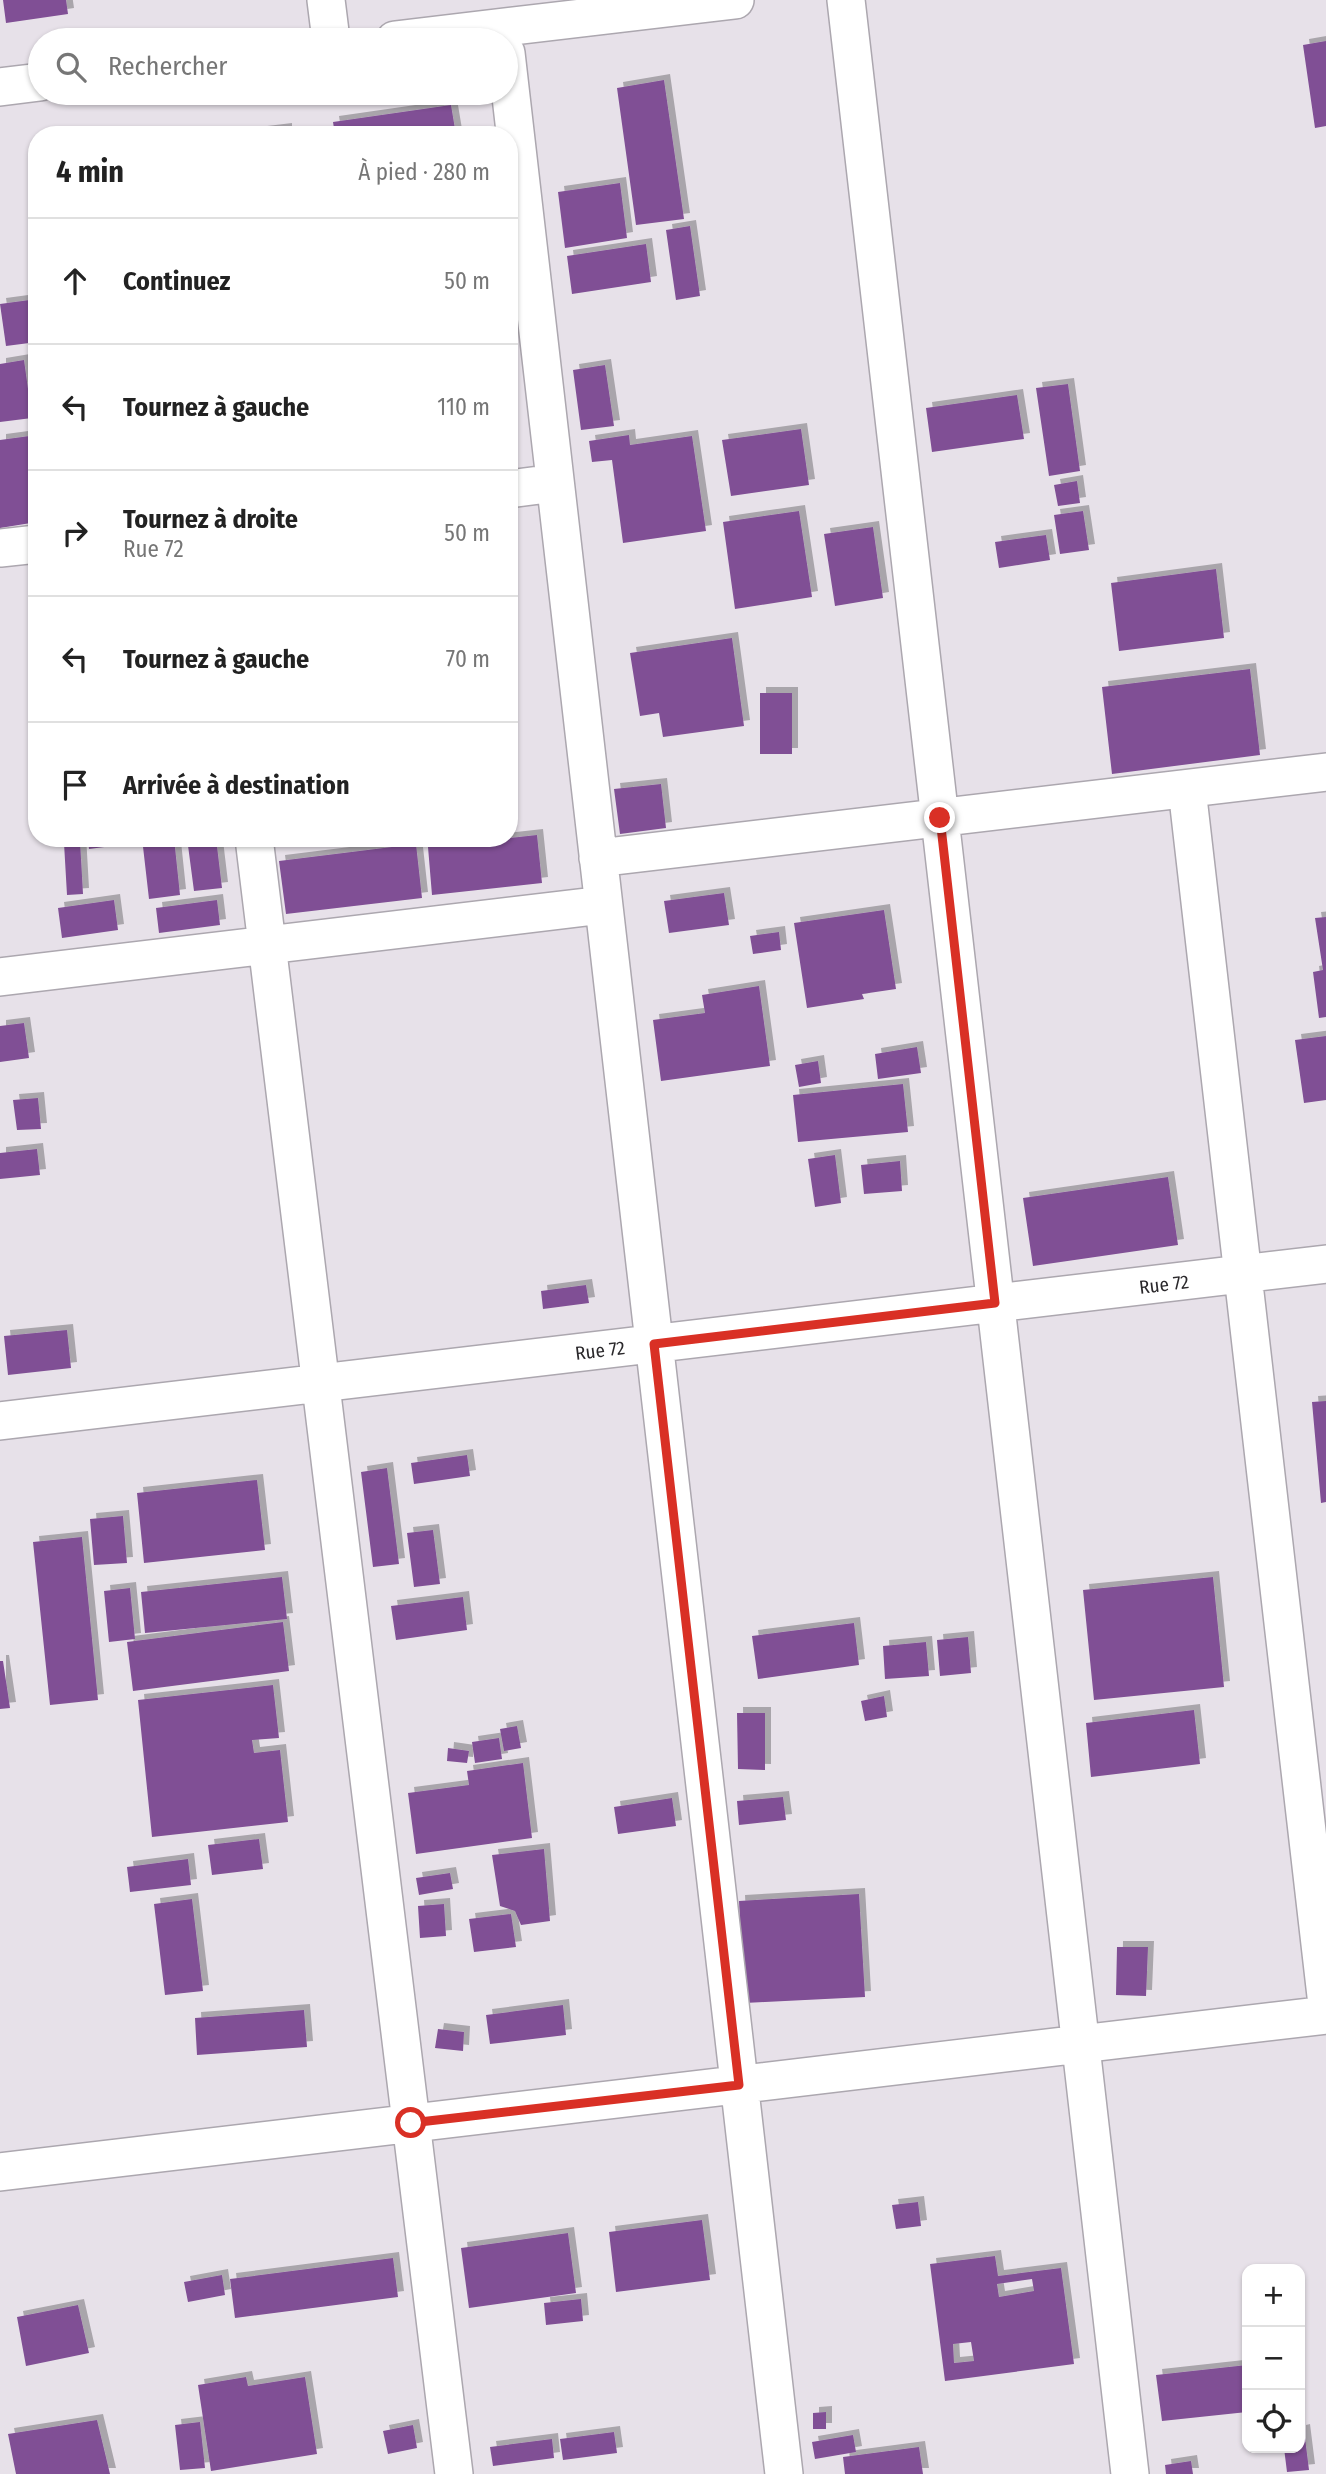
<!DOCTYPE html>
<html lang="fr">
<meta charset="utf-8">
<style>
:root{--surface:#fff;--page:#f6f6f6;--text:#222;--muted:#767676;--line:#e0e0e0}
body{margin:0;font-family:"Fira Sans Condensed",sans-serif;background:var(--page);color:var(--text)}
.controls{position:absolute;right:21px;bottom:21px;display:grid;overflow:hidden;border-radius:14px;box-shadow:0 2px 5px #0004}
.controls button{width:63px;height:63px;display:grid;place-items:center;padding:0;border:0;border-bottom:2px solid var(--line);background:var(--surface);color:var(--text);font:35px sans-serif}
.stop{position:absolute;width:21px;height:21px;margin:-16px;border:5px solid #d93025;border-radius:50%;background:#fff}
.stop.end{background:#d93025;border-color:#fff;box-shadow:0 2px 7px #0008}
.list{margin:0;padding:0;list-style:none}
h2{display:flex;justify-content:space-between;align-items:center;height:91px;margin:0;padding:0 28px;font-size:30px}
h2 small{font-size:23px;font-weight:400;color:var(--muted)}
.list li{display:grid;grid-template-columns:46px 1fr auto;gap:21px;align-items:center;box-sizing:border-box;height:126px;padding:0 28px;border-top:2px solid var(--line)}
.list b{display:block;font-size:26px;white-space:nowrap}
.list p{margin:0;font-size:23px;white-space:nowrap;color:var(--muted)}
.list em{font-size:23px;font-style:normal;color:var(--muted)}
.icon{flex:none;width:38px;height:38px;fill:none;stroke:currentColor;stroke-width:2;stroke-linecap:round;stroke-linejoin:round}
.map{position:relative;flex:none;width:1326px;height:2474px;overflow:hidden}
.search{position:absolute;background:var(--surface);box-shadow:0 2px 5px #0004;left:28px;top:28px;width:490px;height:77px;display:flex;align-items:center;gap:18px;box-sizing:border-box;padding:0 24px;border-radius:38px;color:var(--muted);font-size:26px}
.panel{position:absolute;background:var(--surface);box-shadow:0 2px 5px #0004;left:28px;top:126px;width:490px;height:721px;border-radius:28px}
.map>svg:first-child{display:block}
</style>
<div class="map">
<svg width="1326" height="2474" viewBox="0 0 1326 2474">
<defs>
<filter id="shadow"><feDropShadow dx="6" dy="-6" stdDeviation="0" flood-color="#0004"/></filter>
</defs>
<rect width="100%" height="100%" fill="#e7e1e9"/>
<path fill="#804f95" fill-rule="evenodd" filter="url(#shadow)" d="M3,0H66L68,14L6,23Z
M1326,41V126L1315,128L1303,45Z
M664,80L684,219L636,225L617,88Z
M451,105L456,135H335L333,122Z
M286,129V135H253V133Z
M620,183L627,238L565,248L558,192Z
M690,226L700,296L676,300L666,230Z
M646,244L651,282L572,294L567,256Z
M37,299V342L6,346L0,304Z
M24,360L32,418L0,422V364Z
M605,365L614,426L581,430L573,370Z
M1068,384L1080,471L1049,476L1036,388Z
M1017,395L1024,439L932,452L926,408Z
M801,429L809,485L731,496L722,440Z
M37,435V522L0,528V440Z
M629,435L630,445L692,436L706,531L623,543L612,460L592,462L589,441Z
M1077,481L1080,503L1058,506L1054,485Z
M799,511L812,597L735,609L723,522Z
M1083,511L1089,550L1060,554L1054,515Z
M873,527L883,598L835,606L824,534Z
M1046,535L1050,560L999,568L995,542Z
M1216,569L1224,638L1119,651L1111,583Z
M732,638L744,726L663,737L659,713L640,716L630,653Z
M1250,669L1260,755L1112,774L1102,687Z
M760,693H792V754H760Z
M661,784L666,828L620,834L614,789Z
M537,835L542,883L432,895L428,847Z
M88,838H134L135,843L89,849Z
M142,838H174L180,895L149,899Z
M187,838H216L222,888L194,891Z
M80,841L83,894L67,895L64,843Z
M416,844L422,898L286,914L279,861Z
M724,893L729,925L669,933L664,901Z
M114,900L118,930L62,938L58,908Z
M217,900L220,925L159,933L156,908Z
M884,910L896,989L862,994L864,999L807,1008L794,923Z
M1326,917V1017L1319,1018L1313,972L1323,970L1315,918Z
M779,932L781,950L753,954L750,936Z
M759,986L770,1066L661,1081L653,1020L705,1013L702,995Z
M24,1023L29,1058L0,1062V1026Z
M1326,1036V1100L1304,1103L1295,1040Z
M917,1047L921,1073L878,1079L875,1054Z
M818,1061L821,1083L799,1087L795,1065Z
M903,1084L908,1132L798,1142L793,1095Z
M38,1098L41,1129L17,1130L13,1100Z
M37,1149L40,1175L0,1179V1153Z
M835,1155L841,1203L815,1207L808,1159Z
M900,1161L902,1191L864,1194L861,1165Z
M1168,1177L1178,1245L1033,1266L1023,1198Z
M586,1285L589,1303L543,1309L541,1291Z
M67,1330L71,1368L8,1375L4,1336Z
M1326,1401V1502L1321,1503L1312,1402Z
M467,1455L470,1476L414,1484L411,1463Z
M387,1468L399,1564L373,1567L361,1472Z
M257,1480L265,1550L144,1563L137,1493Z
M123,1516L127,1563L94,1565L90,1519Z
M433,1530L440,1584L414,1587L407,1533Z
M82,1537L98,1700L50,1705L33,1542Z
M282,1577L287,1619L145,1633L141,1592Z
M1213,1577L1224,1687L1094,1700L1083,1590Z
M130,1588L135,1639L109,1642L104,1591Z
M463,1597L467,1630L396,1640L391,1606Z
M283,1622L289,1671L133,1691L127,1642Z
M854,1623L859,1665L758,1679L752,1636Z
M968,1637L971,1673L940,1676L937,1640Z
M926,1642L929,1676L885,1679L883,1646Z
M0,1661H3L10,1708L0,1709Z
M273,1685L279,1738L252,1740L254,1753L280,1750L288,1822L152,1837L138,1700Z
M884,1696L887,1717L865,1721L861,1701Z
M1194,1710L1200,1764L1091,1777L1086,1723Z
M737,1713H765V1770L738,1769Z
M517,1726L521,1748L504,1751L500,1729Z
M499,1738L502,1759L475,1763L472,1742Z
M448,1748L469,1751L467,1763L447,1761Z
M523,1763L532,1838L416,1854L408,1793L469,1785L467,1771Z
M783,1797L786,1820L739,1825L737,1801Z
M672,1798L676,1826L618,1834L614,1807Z
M259,1839L263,1869L212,1875L208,1845Z
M544,1849L550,1921L521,1925L515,1911L500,1906L492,1855Z
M188,1859L191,1885L130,1892L127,1867Z
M450,1873L453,1889L419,1895L416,1878Z
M859,1894L865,1997L744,2003L739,1901Z
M192,1899L203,1991L165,1995L154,1904Z
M444,1904L446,1936L420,1938L418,1906Z
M511,1914L516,1947L474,1952L469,1919Z
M1117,1947H1148L1146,1996L1116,1995Z
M563,2005L566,2035L490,2044L486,2015Z
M304,2010L307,2047L197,2055L195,2018Z
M438,2029L464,2032L463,2051L435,2048Z
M918,2202L921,2226L896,2229L892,2205Z
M702,2220L710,2280L616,2292L609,2232Z
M568,2233L576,2293L469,2308L461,2248Z
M995,2256L998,2276L1061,2268L1074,2364L945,2381L930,2264ZM1032,2279L1034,2291L999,2297L997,2284ZM971,2342L974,2361L954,2363L953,2344Z
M393,2258L398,2297L235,2318L230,2279Z
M222,2275L225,2295L188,2302L184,2282Z
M581,2299L583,2321L546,2325L544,2303Z
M78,2305L89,2353L26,2366L17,2317Z
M1247,2365V2412L1162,2421L1156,2375Z
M246,2377L248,2386L305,2377L317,2454L211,2471L198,2385Z
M826,2412V2429H813V2413Z
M97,2420L110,2474H16L8,2434Z
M200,2422L205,2468L180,2470L175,2425Z
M413,2425L417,2448L388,2454L383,2431Z
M1304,2430L1309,2470L1287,2472L1284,2448H1300V2431Z
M614,2432L617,2453L563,2460L560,2439Z
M853,2435L856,2452L815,2459L812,2442Z
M552,2439L554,2458L493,2466L490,2447Z
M919,2447L923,2474H845L843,2457Z
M1191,2461L1193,2474H1166L1165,2465Z"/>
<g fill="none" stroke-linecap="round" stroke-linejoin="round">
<defs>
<path id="street" d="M326,0L331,40
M846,0L1130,2474
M395,40L735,0
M506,53L784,2474
M0,87L40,82
M509,489L555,483
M0,548L37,544
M1187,789L1326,1996
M254,838L454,2474
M598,858L1326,772
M0,977L603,905
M0,1421L1326,1264
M0,2172L1326,2015"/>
</defs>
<use href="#street" stroke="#aca7af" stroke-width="40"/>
<use href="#street" stroke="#fff" stroke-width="37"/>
</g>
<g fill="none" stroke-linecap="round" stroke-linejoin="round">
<path stroke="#d93025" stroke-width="9" d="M411,2123L739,2085L654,1344L995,1303L940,818"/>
</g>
<g text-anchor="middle" stroke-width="7" stroke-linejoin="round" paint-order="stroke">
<g font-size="19" fill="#2b292c" stroke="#fff">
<text transform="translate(1164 1284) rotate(-7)" y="7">Rue 72</text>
<text transform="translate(600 1350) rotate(-7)" y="7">Rue 72</text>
</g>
</g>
</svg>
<div class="controls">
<button>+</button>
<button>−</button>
<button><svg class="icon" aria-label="locate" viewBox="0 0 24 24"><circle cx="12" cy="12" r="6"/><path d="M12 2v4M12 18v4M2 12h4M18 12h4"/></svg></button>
</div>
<div class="stop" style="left:411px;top:2123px"></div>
<div class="stop end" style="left:940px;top:818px"></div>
<div class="search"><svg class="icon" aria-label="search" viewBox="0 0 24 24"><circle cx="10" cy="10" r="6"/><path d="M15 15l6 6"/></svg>Rechercher</div>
<section class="panel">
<h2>4 min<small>À pied · 280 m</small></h2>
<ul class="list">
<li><svg class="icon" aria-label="ahead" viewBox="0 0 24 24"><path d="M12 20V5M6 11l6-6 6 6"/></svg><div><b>Continuez</b></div><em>50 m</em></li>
<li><svg class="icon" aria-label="left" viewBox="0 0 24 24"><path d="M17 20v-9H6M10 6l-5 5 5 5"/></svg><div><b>Tournez à gauche</b></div><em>110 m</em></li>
<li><svg class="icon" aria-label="right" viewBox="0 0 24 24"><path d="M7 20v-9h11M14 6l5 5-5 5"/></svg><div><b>Tournez à droite</b><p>Rue 72</p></div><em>50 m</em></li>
<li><svg class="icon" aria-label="left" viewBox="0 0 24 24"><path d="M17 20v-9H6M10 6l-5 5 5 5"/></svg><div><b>Tournez à gauche</b></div><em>70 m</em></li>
<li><svg class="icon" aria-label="arrive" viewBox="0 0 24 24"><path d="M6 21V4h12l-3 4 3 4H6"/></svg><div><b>Arrivée à destination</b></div></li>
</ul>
</section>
</div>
